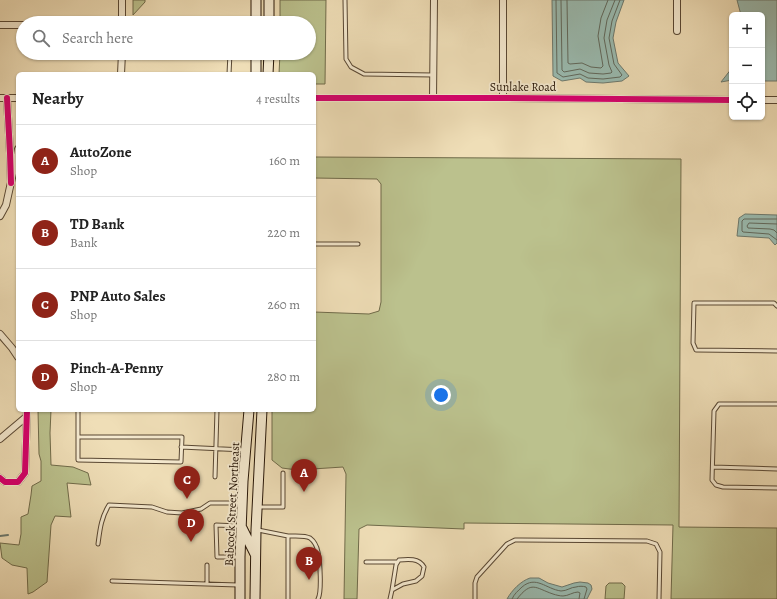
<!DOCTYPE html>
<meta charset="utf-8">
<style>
:root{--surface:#fff;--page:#f2f2f2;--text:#222;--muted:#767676;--line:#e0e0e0;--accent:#8f2418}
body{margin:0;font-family:Alegreya,serif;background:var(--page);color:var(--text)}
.controls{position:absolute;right:12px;top:12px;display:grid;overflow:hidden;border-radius:6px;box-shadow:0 1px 3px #0004}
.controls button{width:36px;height:36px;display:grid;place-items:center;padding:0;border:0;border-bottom:1px solid var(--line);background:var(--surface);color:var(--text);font:20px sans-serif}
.you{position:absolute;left:441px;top:395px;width:14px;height:14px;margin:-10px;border:3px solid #fff;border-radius:50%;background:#1a73e8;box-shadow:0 0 0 6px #1a73e833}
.badge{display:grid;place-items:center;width:26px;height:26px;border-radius:50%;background:var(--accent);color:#fff;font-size:13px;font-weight:700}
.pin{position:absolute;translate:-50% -33px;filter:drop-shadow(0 1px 2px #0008)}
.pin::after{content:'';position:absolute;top:21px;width:14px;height:12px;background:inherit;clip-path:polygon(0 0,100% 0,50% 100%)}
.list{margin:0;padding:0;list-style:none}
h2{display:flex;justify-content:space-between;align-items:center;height:52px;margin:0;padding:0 16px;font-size:17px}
h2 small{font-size:13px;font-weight:400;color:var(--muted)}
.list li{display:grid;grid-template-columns:26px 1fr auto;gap:12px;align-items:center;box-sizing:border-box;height:72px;padding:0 16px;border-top:1px solid var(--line)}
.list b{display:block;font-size:15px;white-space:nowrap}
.list p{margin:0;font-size:13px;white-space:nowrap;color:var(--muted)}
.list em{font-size:13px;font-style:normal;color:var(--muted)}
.icon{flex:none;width:22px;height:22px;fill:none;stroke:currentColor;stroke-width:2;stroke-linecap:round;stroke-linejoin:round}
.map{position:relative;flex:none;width:777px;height:599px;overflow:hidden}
.search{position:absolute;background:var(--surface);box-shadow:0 1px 3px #0004;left:16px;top:16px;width:300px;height:44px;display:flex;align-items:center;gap:10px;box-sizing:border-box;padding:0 14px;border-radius:22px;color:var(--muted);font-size:15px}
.panel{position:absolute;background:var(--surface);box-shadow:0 1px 3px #0004;left:16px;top:72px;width:300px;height:340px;border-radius:6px}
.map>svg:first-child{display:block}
</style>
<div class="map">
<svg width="777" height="599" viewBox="0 0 777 599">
<rect width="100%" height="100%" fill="#efdeb7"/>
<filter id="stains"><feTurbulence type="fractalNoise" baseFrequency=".005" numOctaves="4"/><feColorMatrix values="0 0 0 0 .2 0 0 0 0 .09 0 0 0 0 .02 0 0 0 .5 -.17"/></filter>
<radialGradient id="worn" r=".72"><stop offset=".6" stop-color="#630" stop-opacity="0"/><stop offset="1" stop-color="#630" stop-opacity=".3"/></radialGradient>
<path fill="#bbc18d" stroke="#706b4a" d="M133,0H145V2L133,15Z
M280,0H326L325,84H314V74H279L280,53H309V23H280Z
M314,157L681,159L679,527L777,528V599H671L673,525L464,523V529L367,525L359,529L357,599H344L346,474L343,467L297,470L282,468L272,460V410H314V312L369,314L379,311L381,302V184L377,179L314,178Z
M38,410H51L50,433L51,465L73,467L88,473L91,485L67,483L71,517L55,516L51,525L47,582L33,592L28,594L27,568L12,565L2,558L0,543L19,545L21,534V517L28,514L31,495L32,486L41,481V461L39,454Z
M609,583H622L625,586L624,599H605L606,586Z"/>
<path fill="#9abcb2" stroke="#6c796e" d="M552,0H624L616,22L613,38L618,63L629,76L622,81L603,83L586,82L580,78L562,81L553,76Z
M737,0H777V81H762V15H741Z
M732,68V80L721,82Z
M745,214L777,215V243L775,245L769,238L737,236L739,218Z
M530,578H539L548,583L562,587L574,583L580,582L588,583L591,585L592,589L587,599H507C512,590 521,581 530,578Z"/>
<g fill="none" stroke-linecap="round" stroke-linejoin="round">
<path stroke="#60685c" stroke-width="1" d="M556,0L557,73L563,77L580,74L588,78L603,79L620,77L622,75L614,64L609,38L612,21L620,0
M561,0L562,70L564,72L580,69L589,73L603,74L611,73L612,72L609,65L604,38L607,20L615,0
M567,0L568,63L570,64L582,63L591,67L601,68L603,66L598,36L601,18L608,0
M777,219H744L742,221V231L743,232L769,234L777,240
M777,224L749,223L747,226L748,228L770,229L774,230L777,233
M512,599C514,594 518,591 522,587C536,575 546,589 561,591C567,591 571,587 576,587C579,586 583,586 586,587L587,589L584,599
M517,599C532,580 535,588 553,594C556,595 560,596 563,596C568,596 573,592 578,592L580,593L579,599"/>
<path stroke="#6c796e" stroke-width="2" d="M0,536L8,535"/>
<defs>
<path id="lane" d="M345,0L346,59L351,67L364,74L433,75
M229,74L230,53
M314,244H358
M777,306L774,303H694L693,343L696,350L777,351
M777,404H719L714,411L712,480L716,485L723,487L777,488
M78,437H182L181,462L78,460Z
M78,437V410
M181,447L244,450
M713,467L777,469
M215,477L217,410
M259,507H283V473
M258,530L288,536V599
M288,536C295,536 305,535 310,538C314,541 317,547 318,552C320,561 322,592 318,599
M98,544C100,529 101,518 109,505L152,507L167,512L182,513L201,509L210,503H241
M238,557H217L216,525L239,526
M366,562H397
M207,565V584
M112,581L238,585
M390,599L392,590L403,584L416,581L422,576L424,567C419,558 408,559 399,560L396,565L392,590
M475,599V583L477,577L507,544L515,540H521L647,541L656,544L660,552L659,599"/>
<path id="street" d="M677,0V31
M122,23V0
M0,25H23
M121,74L122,53
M0,98H18
M7,98L10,153L11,183
M314,98H503L732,100
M433,98L434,0
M503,98V0
M762,100H777
M0,216L6,205L17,155L18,149
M0,334L12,348L18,357
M0,439L26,417
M0,478L5,482H18L25,473L27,410"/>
<path id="secondary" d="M256,23V0
M269,23V0
M256,74V53
M268,74L269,53
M242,528L255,554
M240,599V557L243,481L249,410
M255,599L256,530L262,410"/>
</defs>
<use href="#lane" stroke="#584733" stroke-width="5"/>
<use href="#street" stroke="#584733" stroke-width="8"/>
<use href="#secondary" stroke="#261507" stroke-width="11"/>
<use href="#lane" stroke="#f5ead0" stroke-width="3"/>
<use href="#street" stroke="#f5ead0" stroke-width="6"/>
<use href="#secondary" stroke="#f5ead0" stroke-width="9"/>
<defs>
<path id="cycleway" d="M7,98L10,153L11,183
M314,98H503L732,100
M0,478L5,482H18L25,473L27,410"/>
</defs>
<use href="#cycleway" stroke="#f5ead0" stroke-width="8"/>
<use href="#cycleway" stroke="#d6006c" stroke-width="6"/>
</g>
<g text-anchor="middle" stroke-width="3.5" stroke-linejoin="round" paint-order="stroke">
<g font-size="12" fill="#261507" stroke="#f5ead0">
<text x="523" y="91">Sunlake Road</text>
<text transform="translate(232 504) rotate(-87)" y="4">Babcock Street Northeast</text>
</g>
</g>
<rect width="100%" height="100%" filter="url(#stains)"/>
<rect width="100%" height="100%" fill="url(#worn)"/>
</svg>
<div class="controls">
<button>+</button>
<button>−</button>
<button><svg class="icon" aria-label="locate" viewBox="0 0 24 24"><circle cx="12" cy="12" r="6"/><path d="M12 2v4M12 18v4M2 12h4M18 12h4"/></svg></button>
</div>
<div class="you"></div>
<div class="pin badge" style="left:304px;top:492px">A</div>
<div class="pin badge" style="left:309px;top:580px">B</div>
<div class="pin badge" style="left:187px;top:499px">C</div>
<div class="pin badge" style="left:191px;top:542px">D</div>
<div class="search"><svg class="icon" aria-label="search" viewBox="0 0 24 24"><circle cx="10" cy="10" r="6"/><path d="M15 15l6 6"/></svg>Search here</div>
<section class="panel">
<h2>Nearby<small>4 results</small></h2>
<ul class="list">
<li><span class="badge">A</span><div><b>AutoZone</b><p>Shop</p></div><em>160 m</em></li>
<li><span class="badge">B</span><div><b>TD Bank</b><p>Bank</p></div><em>220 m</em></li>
<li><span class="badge">C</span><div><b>PNP Auto Sales</b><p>Shop</p></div><em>260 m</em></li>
<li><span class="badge">D</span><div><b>Pinch-A-Penny</b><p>Shop</p></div><em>280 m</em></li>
</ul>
</section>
</div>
